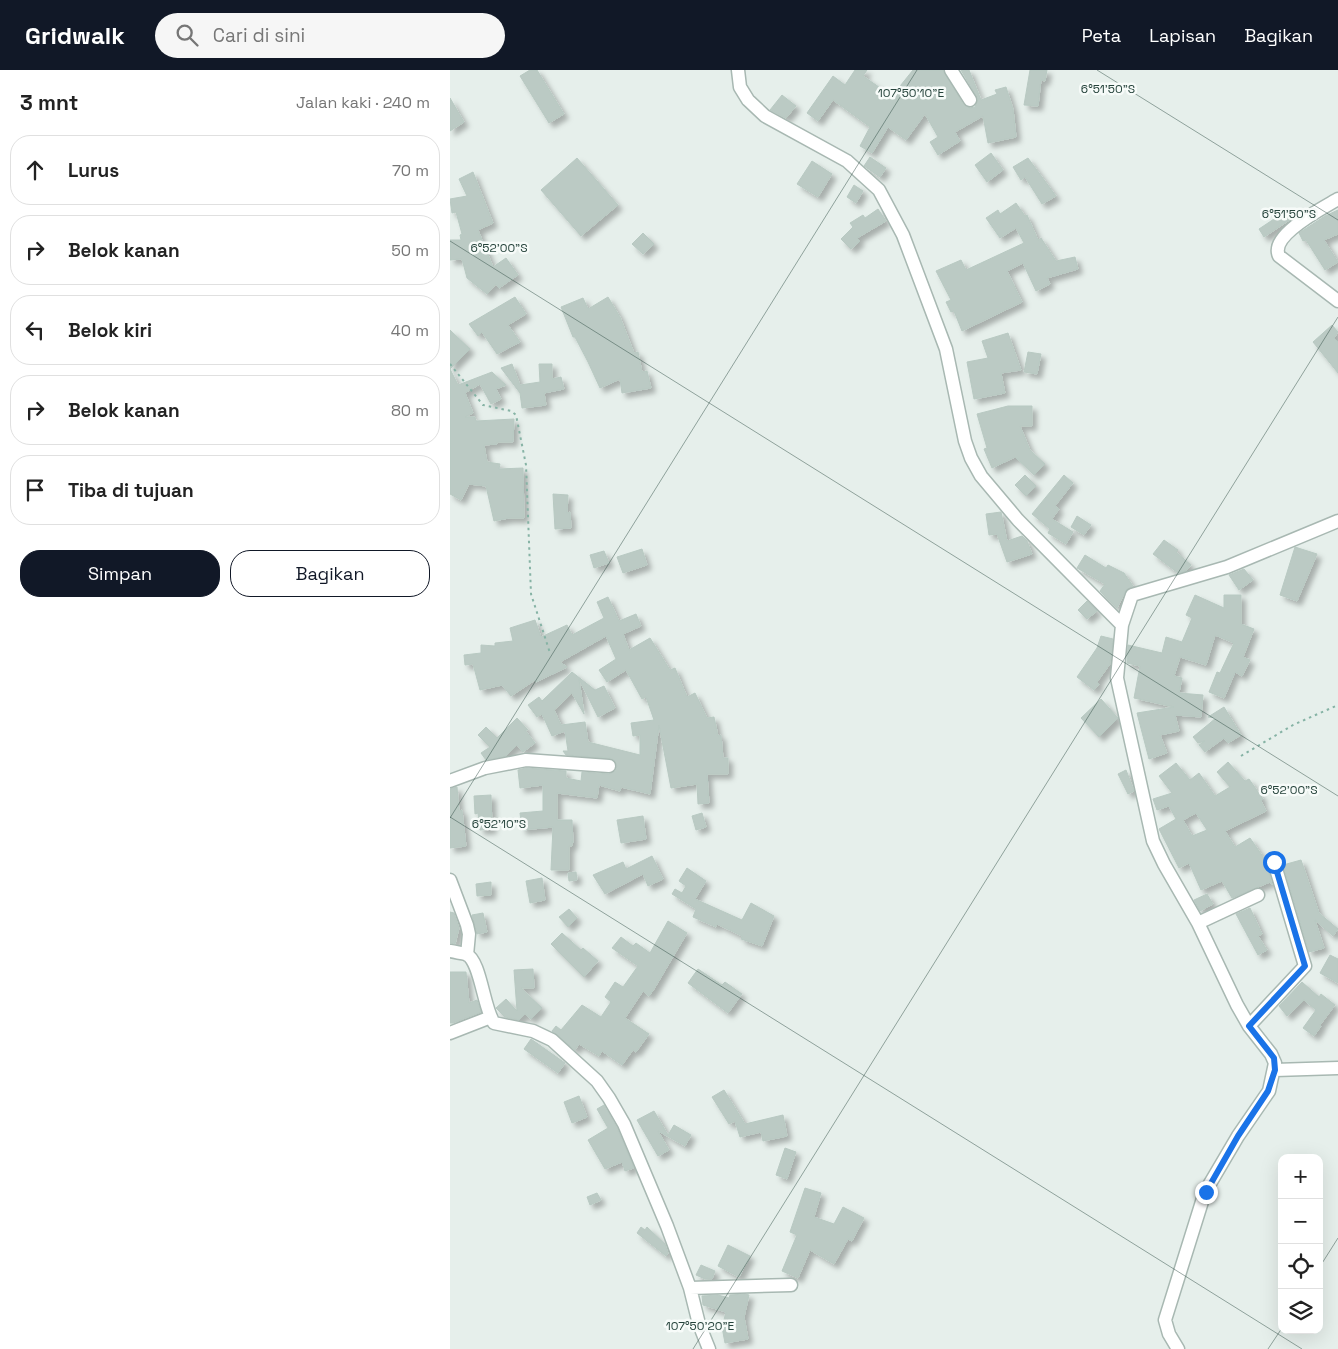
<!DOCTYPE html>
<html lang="id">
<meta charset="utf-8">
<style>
:root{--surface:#fff;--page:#f6f6f6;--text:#222;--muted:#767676;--line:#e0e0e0;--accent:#111827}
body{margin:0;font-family:"Space Grotesk",sans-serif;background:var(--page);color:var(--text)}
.controls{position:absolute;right:15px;bottom:15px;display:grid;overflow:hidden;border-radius:10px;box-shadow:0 5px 20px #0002}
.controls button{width:45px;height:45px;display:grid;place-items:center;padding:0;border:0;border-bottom:1px solid var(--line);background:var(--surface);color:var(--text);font:25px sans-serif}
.stop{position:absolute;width:15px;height:15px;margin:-11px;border:4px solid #1a73e8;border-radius:50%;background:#fff}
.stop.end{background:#1a73e8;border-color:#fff;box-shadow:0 1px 5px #0008}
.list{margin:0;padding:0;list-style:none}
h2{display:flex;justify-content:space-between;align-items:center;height:65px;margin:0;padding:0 20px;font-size:21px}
h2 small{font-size:16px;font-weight:400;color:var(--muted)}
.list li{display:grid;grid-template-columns:32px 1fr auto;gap:15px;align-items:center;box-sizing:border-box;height:70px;margin:0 10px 10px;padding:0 10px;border:1px solid var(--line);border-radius:20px}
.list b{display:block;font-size:19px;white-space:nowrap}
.list em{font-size:16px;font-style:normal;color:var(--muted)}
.actions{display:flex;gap:10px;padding:15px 20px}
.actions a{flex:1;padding:11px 0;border:1px solid var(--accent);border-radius:20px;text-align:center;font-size:18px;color:var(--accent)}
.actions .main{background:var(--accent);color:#fff}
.icon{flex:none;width:28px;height:28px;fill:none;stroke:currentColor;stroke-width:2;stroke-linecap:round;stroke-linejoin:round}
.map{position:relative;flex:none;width:888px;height:1279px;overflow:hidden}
header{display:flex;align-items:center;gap:30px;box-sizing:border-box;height:70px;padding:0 25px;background:var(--accent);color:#fff}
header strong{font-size:24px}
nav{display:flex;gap:28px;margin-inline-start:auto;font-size:18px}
.search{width:350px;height:45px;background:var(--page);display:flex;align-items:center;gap:12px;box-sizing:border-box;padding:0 18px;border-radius:28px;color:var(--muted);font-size:19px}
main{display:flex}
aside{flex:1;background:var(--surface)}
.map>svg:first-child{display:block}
</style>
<header>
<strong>Gridwalk</strong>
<div class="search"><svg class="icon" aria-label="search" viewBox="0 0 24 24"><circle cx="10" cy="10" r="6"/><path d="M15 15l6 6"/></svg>Cari di sini</div>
<nav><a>Peta</a><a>Lapisan</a><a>Bagikan</a></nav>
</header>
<main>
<aside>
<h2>3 mnt<small>Jalan kaki · 240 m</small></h2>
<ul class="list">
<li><svg class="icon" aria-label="ahead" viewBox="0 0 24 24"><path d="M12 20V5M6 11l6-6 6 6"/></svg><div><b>Lurus</b></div><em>70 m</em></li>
<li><svg class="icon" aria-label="right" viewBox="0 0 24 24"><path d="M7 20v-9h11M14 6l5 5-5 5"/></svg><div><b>Belok kanan</b></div><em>50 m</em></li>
<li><svg class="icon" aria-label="left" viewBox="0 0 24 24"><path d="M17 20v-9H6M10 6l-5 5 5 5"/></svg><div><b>Belok kiri</b></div><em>40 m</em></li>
<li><svg class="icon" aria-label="right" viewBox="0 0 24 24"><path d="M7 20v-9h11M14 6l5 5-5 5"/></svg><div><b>Belok kanan</b></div><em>80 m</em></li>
<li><svg class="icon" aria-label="arrive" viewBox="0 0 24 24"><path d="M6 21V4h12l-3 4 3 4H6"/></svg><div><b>Tiba di tujuan</b></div></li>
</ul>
<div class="actions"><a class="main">Simpan</a><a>Bagikan</a></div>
</aside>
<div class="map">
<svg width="888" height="1279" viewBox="0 0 888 1279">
<defs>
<filter id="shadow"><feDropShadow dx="4.5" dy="4.5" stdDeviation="2.5" flood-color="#0004"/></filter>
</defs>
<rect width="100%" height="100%" fill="#e6efeb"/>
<path fill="#bbcac4" stroke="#b8c9c2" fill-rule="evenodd" filter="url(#shadow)" d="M80,0H87L114,44L99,53L70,6Z
M405,0H417L413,6L442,26L463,0H493L513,34L520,38L525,37L528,29L511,0H519L531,30L547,24L545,20L556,17L563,39L566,67L538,73L533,46L505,62L510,71L488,85L480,72L488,67L475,44L456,70L438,57L422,83L410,76L420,57L383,30L368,51L357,43L383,6L395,15Z
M580,0H597L595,11L591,10L588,36L574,35Z
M332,25L346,36L336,48L320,40Z
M0,28L14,52L0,61Z
M541,83L553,100L537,112L525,95Z
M420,87L436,98L430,107L414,96Z
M127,88L168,135L131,166L91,120Z
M578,88L606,126L592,134L575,107L571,110L563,97Z
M362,91L382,104L368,127L347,114Z
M23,102L43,153L28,160L43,197L56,188L68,205L49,218L46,214L37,224L17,208L12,189L0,190V170H11L10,165L12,164L6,142L2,143L0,129L17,126L9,109Z
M404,115L413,121L406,133L397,127Z
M566,133L575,146L577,145L588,170L591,168L606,191L625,187L628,199L597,208L600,214L586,221L573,193L557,201L572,232L512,261L504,241L501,242L496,232L501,230L486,201L511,190L516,200L574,173L566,158L550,168L536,148L548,140L550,144Z
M428,139L436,151L407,168L410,171L401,179L391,169L403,157L400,153L413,145L415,148Z
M844,139L847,145L814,167L809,159L827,147Z
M888,140V164L874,170L888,192L875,200L856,170L853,171L849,163L875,146Z
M193,163L204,174L193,184L182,174Z
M65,227L76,244L58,255L70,272L47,284L32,262L28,266L19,254Z
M158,227L170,247L184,283L188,282L192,302L197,301L201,318L172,323L170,309L150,318L138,292L125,267H123L111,237L133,228L138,239Z
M882,255L888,262L884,268L888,272V303L863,272Z
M0,260L20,279L0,299Z
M558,263L571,300L551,303L555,323L524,329L517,292L538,288L532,271Z
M578,282L591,284L587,304L574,302Z
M62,294L70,315L90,312L89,294H102V309L111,307L114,319L94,323L96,335L72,338L70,323L51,298Z
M0,299L8,315L42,302L56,315L46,319L51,329L41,334L30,314L15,323L23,343L15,347H25L26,351L64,349L63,372H47V374L34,375L37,392L50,394L49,399L73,398L74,448H59L44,451L36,416L19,414L11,430L0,424Z
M558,336H582V356H570L580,380L595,394L584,405L565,387L542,398L534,379L537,378L527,344Z
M575,405L586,416L576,426L565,415Z
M614,405L623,413L605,436L609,439L602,449L623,462L616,474L598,463L600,459L582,444Z
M103,424L118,425L117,443L120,442L121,458L105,459Z
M551,442L557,471L572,466L577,471L582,484L557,492L547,464L539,465L536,444Z
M627,446L641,455L634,465L621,457Z
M714,470L728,480L726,482L741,495L736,501L728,503L703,484Z
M845,477L867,484L847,531L830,525Z
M192,479L197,495L173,503L167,487Z
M154,481L159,493L144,498L140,485Z
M635,485L656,498L658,495L674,503L683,516L676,520L667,538L650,521L655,514L627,498Z
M794,499L803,510L789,520L779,505Z
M745,525L774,538V525H791V554L804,559L793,587L800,590L792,606L785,602L774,628L759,622L767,602L770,603L784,573L765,565L756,595L730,587L724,606L732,608L729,623L753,625L751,647L725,645L729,661L710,665L717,683L699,689L687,643L724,637L684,628L690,596L677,593L678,575L712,583L716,567L732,572L742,548L736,545Z
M158,527L169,551L186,544L191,556L173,564L179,580L200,568L220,600L225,598L237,627L245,623L257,648L264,647L268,666L271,665L273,688H278V704H257L259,733L248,734L247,714L221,718L209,655L200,724L171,717L170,721L149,715L147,728L107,723V750H122L123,773L122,771V776H119V800H101L103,757L72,760L70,743L93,741V715L70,718L68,700L76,698L116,701V708L131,711L132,702L159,704L165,701L167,696L164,690L160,688L116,685L113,681H118L115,661L102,666L92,644L87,647L78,635L89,627L92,631L122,602L145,620L154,616L165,638L148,647L129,609L134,644L122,623L104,640L111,655L135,652L138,672L190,685V665L183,666L181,653L204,650L196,627L192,629L176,600L157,612L149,600L166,589L156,566L110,592L117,597L86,612L85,610L61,626L52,615L30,620L23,594L15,595L14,585L31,583V575L45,576V573L63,571L60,558L85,550L91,567L117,555L122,565L154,548L147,532Z
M637,531L647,541L637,549L628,540Z
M651,566L663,569L660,594L647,612L649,614L644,620L627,607L647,578Z
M651,629L668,648L649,667L631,648Z
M774,637L791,665L778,673L774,668L755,682L749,675L755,671L748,673L743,667L766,648L758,647Z
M67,648L78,660H75L85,673L73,682L67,675L56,686L36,690L31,683L40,677L28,665L36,657L47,668Z
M778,692L795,711L799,709L813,729L811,731L816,741L775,761L785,777L800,768L816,791L822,815L820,812L782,828L772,811L751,820L739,793L729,798L709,759L726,749L719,736L707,740L703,729L722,723L709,706L726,693L740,710L749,703L765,726L780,717L767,702ZM746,743L757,760L742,766L733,750Z
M676,700L684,721L678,724L668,704Z
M7,717L9,741L12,740L16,776L0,778V719Z
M41,725L42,759L30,760L28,743L25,744L24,726Z
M252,743L256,757L246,760L242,746Z
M193,746L196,769L171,773L167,750Z
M202,786L213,809L198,816L193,804L155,824L143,805L173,792L176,799Z
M851,790L869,843L888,859L883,866L865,850L874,878L859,882L833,795Z
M237,798L256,811L245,829L292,850L301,833L324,846L312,876L291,869L292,866L267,854L266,857L243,847L246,839L222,824L225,819L232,823L236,816L229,811Z
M126,802L127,810L119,811L118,803Z
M92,808L95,830L80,833L76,811Z
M41,812V825L27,826L26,814Z
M757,824L763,834L750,841L744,830Z
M800,838L812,864L808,866L817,880L808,885L786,844Z
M119,839L127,848L118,857L109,847Z
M0,842L4,843L9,858L5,874L0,873Z
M33,843L37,862L27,864L22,845Z
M218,851L237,863L204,919L199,926L193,921L175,948L199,964L186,982L183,980L172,995L152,981L149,986L129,974L125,980L102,961L106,956L111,960L132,935L151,947L161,932L155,927L165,912L173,917L188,896L162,878L171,867L183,876L186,873L200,883Z
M112,863L131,880L133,878L148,891L134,907L101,874Z
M880,885L888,889V913L870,903Z
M83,899L84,918H71L92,938L81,949L75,944L69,950L55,947L46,938L56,929L67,941L64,900Z
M248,899L272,915L275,912L292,924L278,943L238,913Z
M0,902H16L19,933L27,930L31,942L3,953H0Z
M852,912L869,927L871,924L885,935L870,955L871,956L864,966L853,958L866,940L854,930L837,946L829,936Z
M81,969L115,993L108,1003L74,979Z
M274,1020L295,1054L333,1045L337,1066L313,1071L311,1062L290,1067L285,1051L279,1054L262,1027Z
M129,1026L137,1047L122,1053L114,1032Z
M154,1035L167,1058L184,1098L175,1101L172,1092L155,1099L138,1070L158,1058L147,1039Z
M204,1041L218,1065L224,1055L241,1065L235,1076L208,1061L219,1080L208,1086L187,1050Z
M335,1078L346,1082L337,1109L326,1105Z
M355,1118L371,1123L364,1147L384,1154L393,1137L414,1148L402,1171L398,1169L384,1194L360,1180L348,1208L332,1201L347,1165L340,1162Z
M147,1123L151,1130L140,1135L137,1127Z
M191,1157L195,1160L197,1157L215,1174L218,1183L216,1186L187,1163Z
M278,1175L300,1186L289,1207L268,1196Z
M251,1195L265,1201L262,1209H255L246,1205Z
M295,1224L299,1225L294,1247L298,1269L275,1273L272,1257L276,1242L253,1235L252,1226L268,1225L279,1228L280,1225Z"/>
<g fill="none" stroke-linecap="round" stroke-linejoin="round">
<defs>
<path id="minor" d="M288,0L290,17L298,30L315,46L397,91L429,120L453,165L496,279L515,371L521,388L531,406L568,450L672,555L667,608L703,771L714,794L748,853L787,935L799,956L821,984L825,993L819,1021L788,1066L755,1122L715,1250L719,1264L728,1279
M501,0L520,30
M888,129C873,138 819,165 829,186L888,231
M672,555L682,525L777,497L888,451
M0,711L35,698L76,690L159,696
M0,810L17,855L19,864L17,885
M748,853L808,825
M0,881C5,882 11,883 16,884C31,891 33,937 44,953L83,961L102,970L147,1011L159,1028L174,1054L217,1156L240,1218L249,1254L259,1279
M799,956L855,896L824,792
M0,963L41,947
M825,1000L888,998
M240,1218L341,1215"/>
</defs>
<use href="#minor" stroke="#a8b8b2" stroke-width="15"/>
<path stroke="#86b3a5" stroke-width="2" stroke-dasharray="2.5 4" stroke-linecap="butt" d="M0,294L33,335L61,341L66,345L76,395L81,524L100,583
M791,686L843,655L888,635"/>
<use href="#minor" stroke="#fff" stroke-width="12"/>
</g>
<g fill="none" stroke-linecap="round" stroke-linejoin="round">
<path stroke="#1a73e8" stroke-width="6" d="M756,1122L788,1066L818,1021L825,1000L824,988L799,956L855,896L824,792"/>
</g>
<path fill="none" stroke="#24423a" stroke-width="1" stroke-opacity="0.45" d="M647,0L888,150M0,171L888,726M0,747L852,1279M0,748L467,0M869,1198L888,1168M243,1279L888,247M818,1279L832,1258"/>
<g font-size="12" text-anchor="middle" fill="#24423a" stroke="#f7fbf9" stroke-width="5" stroke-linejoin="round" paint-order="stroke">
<text x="658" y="23">6°51'50"S</text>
<text x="461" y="27">107°50'10"E</text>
<text x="839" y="148">6°51'50"S</text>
<text x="49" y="182">6°52'00"S</text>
<text x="839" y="724">6°52'00"S</text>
<text x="49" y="758">6°52'10"S</text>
<text x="250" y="1260">107°50'20"E</text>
</g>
</svg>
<div class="controls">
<button>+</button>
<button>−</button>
<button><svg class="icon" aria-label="locate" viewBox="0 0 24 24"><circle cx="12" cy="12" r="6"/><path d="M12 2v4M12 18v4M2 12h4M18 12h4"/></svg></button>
<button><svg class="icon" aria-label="layers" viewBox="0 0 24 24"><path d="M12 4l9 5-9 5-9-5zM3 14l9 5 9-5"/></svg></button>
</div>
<div class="stop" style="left:824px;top:792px"></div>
<div class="stop end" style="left:756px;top:1122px"></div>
</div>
</main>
